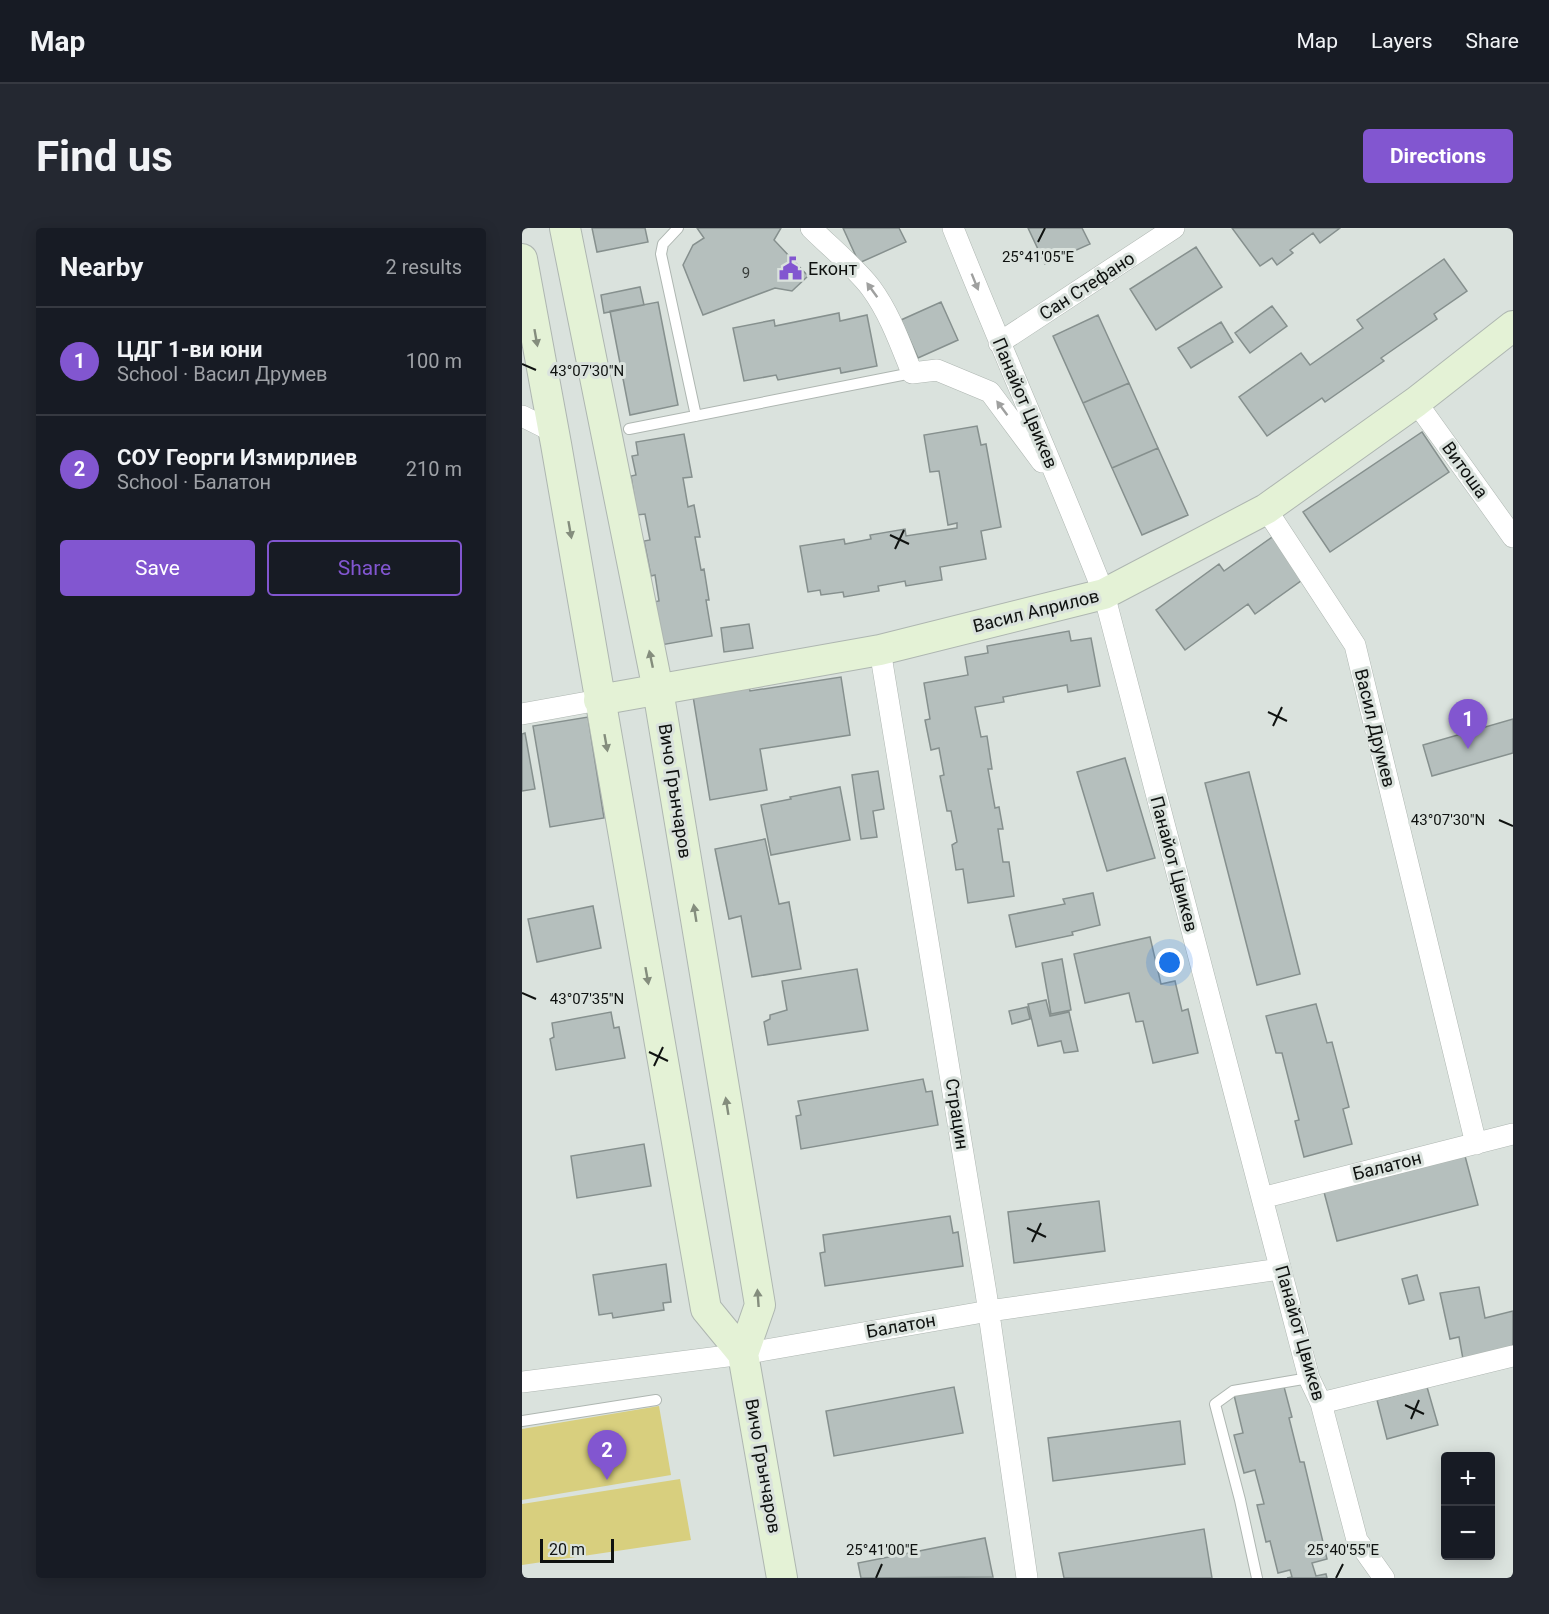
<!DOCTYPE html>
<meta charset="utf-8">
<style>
:root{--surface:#171b24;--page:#242831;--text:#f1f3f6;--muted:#9ea1a6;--line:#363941;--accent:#8256d0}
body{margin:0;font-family:Roboto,sans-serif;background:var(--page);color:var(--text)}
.controls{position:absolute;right:18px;bottom:18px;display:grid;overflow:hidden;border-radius:6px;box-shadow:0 3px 15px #0003}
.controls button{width:54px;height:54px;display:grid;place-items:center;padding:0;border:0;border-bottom:2px solid var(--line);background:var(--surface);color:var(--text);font:30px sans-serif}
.scale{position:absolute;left:18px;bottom:15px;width:74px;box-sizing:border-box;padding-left:6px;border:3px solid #0f1210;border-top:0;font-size:16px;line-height:21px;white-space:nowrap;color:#0f1210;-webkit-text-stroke:4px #dae2dd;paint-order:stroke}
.you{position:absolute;left:648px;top:735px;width:21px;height:21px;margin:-15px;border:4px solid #fff;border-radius:50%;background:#1a73e8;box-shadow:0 0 0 9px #1a73e833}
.badge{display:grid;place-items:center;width:39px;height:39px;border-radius:50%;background:var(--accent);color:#fff;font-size:20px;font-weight:700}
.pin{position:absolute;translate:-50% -50px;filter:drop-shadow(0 2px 3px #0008)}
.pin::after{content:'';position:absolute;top:32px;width:21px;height:18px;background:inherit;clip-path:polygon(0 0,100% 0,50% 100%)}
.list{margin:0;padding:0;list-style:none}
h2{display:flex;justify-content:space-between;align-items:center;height:78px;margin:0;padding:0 24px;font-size:26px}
h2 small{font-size:20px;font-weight:400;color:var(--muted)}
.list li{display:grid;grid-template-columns:39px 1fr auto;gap:18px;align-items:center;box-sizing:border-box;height:108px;padding:0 24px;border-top:2px solid var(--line)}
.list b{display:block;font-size:22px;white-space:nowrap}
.list p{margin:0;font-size:20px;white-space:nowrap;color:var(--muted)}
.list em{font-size:20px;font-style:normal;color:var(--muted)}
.actions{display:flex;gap:12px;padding:18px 24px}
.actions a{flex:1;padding:14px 0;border:2px solid var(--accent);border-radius:6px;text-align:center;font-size:21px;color:var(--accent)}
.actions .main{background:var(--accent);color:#fff}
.map{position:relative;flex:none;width:991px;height:1350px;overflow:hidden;border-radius:6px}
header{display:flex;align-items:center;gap:36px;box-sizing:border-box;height:84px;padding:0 30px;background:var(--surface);border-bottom:2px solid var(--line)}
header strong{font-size:28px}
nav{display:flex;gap:33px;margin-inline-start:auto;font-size:21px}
.intro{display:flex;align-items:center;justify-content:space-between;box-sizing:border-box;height:144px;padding:0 36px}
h1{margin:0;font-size:42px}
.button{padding:15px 27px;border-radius:6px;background:var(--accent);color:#fff;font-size:21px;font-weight:700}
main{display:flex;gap:36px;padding:0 36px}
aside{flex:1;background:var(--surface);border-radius:6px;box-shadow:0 3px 15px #0003}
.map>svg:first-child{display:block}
</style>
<header>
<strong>Map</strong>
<nav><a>Map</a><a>Layers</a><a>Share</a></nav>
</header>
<div class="intro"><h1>Find us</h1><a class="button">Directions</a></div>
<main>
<aside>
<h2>Nearby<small>2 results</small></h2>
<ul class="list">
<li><span class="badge">1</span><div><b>ЦДГ 1-ви юни</b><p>School · Васил Друмев</p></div><em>100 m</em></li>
<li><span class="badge">2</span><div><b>СОУ Георги Измирлиев</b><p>School · Балатон</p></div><em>210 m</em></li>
</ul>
<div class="actions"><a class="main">Save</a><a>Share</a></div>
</aside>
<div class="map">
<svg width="991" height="1350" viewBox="0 0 991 1350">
<rect width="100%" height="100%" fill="#dae2dd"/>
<path fill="#d8cf7e" d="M137,1178L149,1247L0,1272V1201Z
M158,1251L169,1312L0,1337V1276Z"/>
<path fill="#b5bfbd" stroke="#86908e" stroke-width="1.5" d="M70,0H123L126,14L75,24Z
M175,0H259L252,12L286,48L270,63L253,60L181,87L161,37L171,17L182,10Z
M321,0H377L384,14L337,35Z
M506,0H560L568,16L523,36Z
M710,0H818L798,15L791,5L768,22L771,25L755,37L750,30L738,38Z
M674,19L700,59L634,102L608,61Z
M922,31L945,63L912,86L915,91L859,130L862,133L803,174L800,170L745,208L717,169L779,125L788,137L841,100L835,92Z
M118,59L122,77L82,85L79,67Z
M136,74L156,177L108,187L88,83Z
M419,74L436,112L396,130L379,92Z
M750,78L765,98L728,125L713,105Z
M317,85L318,93L345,87L355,138L319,145L318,140L256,152L254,147L222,153L211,100L252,92L253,98Z
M576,87L607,155L561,175L531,108Z
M699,94L711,114L669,140L656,120Z
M607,155L636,220L590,240L561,175Z
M455,198L459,217L464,216L479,299L459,303L464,331L418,339L420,352L384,358L383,353L356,358L357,363L322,369L321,364L299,367L298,362L286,364L278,318L322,311L323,316L349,311L348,307L383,301L384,308L435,300V295L426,297L417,243L408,244L402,207Z
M900,204L927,244L808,324L781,284Z
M162,206L170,249L161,250L166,279L172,277L178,309H173L179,342L182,341L187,372H184L190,408L139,417L131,374L137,373L133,347L129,348L122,313L128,312L123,286L115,287L109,248L114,247L110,228L116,227L114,214Z
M636,220L666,287L620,307L590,240Z
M753,307L783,350L733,386L726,376L663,422L634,382L697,336L702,343Z
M227,396L231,420L202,424L199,400Z
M547,403L549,413L569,410L578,458L546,464L545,457L481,469L482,474L453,479L459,509L465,508L470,541H466L473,580L477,579L481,601H476L481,634H487L492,668L446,675L441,641L434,642L430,617L435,614L429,583H425L418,548L422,547L417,520L409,522L403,492L408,491L402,455L446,447L443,429L466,425L465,418Z
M319,449L328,507L238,521L245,562L188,572L171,468L227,459L228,463Z
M66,489L82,590L28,599L11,498Z
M991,491V525L910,548L901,517Z
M3,505L13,561L0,563V506Z
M603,530L633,630L585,643L555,544Z
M356,543L362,581L351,583L355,609L339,611L330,547Z
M727,544L778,746L735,757L683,555Z
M318,559L328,612L249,627L239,577L269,571L268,569Z
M243,611L257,676L267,674L279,741L230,749L219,688L207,691L193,621Z
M571,665L578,697L550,704L551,707L494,719L487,687L543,676L541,671Z
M71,678L79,720L15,734L6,691Z
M628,709L639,756L653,753L660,783L666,781L676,825L631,835L621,793L614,794L607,765L563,775L552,726Z
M540,731L549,782L529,786L520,735Z
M335,741L346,802L246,817L242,794L248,791V787L265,782L260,753Z
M524,772L528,788L547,784L556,823L542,825L539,813L516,818L506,776Z
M794,776L805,815L810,814L827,879L821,881L830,916L782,929L773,893L777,892L760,825H754L744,788Z
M505,779L508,791L490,796L487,783Z
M89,784L92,800L97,799L103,830L34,842L28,811L32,809L30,795Z
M401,851L404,864L410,863L416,897L279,921L274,888L279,887L276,873Z
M122,916L129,958L55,970L49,928Z
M943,928L956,977L815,1013L802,964Z
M577,973L583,1023L492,1035L486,984Z
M428,988L431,1005L436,1004L441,1038L303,1058L298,1025L303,1024L301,1007Z
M144,1036L149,1074L141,1075L142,1082L91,1090L90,1085L77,1087L71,1047Z
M895,1047L902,1072L887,1076L880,1051Z
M957,1059L963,1090L991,1083V1120L941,1131L937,1109L928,1111L918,1065Z
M761,1155L770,1189L767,1190L778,1234H782L805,1331L790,1335L794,1348L804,1346L805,1350H765L770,1349L768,1342L756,1345L748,1313L744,1314L735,1277L742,1276L733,1242L722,1245L712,1207L721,1205L712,1167Z
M432,1159L441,1205L312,1228L304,1183Z
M905,1159L916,1197L865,1211L855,1172Z
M658,1193L663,1236L531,1253L526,1210Z
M682,1301L690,1350H542L537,1325Z
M463,1310L471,1349L339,1350L336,1335Z"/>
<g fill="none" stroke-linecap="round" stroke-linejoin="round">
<defs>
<path id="lane" d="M156,0L141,16L139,26L174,188
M107,201L390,145
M0,1193L134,1172
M735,1350L718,1272L693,1176L711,1163L787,1150"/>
<path id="street" d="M289,0C306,17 335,41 349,60C368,86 378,115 390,145L415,142L468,164L520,234
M431,0C480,123 534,243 582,366L787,1150L799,1175L835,1312L862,1350
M477,115L652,0
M894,174L991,309
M0,188L32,204
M744,281L833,417L954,916
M358,422L464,1065L505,1350
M0,486L77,472
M740,970L991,906
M0,1154L221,1126L467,1083L758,1041
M799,1175L991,1128"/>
<path id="secondary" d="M43,0L136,462L238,1077L221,1126L260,1350
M0,31L34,216L184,1081L221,1126
M77,472L358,422L582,366L744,281L894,174L991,98"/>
</defs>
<use href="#lane" stroke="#aeb6b1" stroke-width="12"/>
<use href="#street" stroke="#aeb6b1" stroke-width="22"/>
<use href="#secondary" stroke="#aeb6b1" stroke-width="32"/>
<use href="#lane" stroke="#fff" stroke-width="10"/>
<use href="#street" stroke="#fff" stroke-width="21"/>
<use href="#secondary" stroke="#e4f2d6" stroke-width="30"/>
</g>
<defs><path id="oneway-solid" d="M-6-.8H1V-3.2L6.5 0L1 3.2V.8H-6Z" transform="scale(1.5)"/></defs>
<g fill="#9fa09f">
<use href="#oneway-solid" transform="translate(453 54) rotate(68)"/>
<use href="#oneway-solid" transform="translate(350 62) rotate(-126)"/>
<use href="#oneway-solid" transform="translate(480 180) rotate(-127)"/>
</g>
<g fill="#848d7d">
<use href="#oneway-solid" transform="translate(14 110) rotate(80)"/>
<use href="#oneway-solid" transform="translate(48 302) rotate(80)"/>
<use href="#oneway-solid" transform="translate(129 431) rotate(-102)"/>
<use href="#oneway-solid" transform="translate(84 515) rotate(80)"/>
<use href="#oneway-solid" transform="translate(173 685) rotate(-99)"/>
<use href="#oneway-solid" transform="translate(125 748) rotate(80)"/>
<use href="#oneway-solid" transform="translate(205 878) rotate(-99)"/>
<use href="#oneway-solid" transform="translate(236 1070) rotate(-94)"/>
</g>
<path fill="none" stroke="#0f1210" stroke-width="2" d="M516,14L523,0M0,136L14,142M368,307L387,316M373,321L382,302M746,484L765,493M751,498L760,479M977,592L991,598M0,765L14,771M127,824L146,833M132,838L141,819M505,1000L524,1009M510,1014L519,995M883,1177L902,1186M889,1191L897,1172M354,1350L360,1336M814,1350L821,1336"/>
<defs>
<symbol id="civic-bare" viewBox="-9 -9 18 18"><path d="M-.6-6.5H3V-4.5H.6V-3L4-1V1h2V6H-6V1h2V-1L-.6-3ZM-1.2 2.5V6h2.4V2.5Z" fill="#8256d0" stroke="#dae2dd" stroke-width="2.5" paint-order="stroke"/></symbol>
</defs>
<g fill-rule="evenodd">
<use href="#civic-bare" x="252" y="24" width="33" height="33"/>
</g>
<g text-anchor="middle" stroke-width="6" stroke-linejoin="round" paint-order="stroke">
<g font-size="15" fill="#383d3b">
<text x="224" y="50">9</text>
</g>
<g font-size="18" fill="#0f1210" stroke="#dae2dd" text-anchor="start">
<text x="286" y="47">Еконт</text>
</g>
<g font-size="18" fill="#0f1210" stroke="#dae2dd">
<text transform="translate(565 58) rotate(-33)" y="6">Сан Стефано</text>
<text transform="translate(503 175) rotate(67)" y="6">Панайот Цвикев</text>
<text transform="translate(943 242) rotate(54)" y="6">Витоша</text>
<text transform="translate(514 383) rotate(-14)" y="6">Васил Априлов</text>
<text transform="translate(853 500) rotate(76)" y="6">Васил Друмев</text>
<text transform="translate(153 563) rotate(81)" y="6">Вичо Грънчаров</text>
<text transform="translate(652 636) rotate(75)" y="6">Панайот Цвикев</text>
<text transform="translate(435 886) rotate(81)" y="6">Страцин</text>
<text transform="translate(865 938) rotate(-14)" y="6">Балатон</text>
<text transform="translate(379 1098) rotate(-10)" y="6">Балатон</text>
<text transform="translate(778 1105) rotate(74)" y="6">Панайот Цвикев</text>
<text transform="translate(241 1238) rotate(80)" y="6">Вичо Грънчаров</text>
</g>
</g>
<g font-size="15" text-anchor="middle" fill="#0f1210" stroke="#dae2dd" stroke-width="6" stroke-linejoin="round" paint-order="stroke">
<text x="516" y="34">25°41'05"E</text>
<text x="65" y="148">43°07'30"N</text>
<text x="926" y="597">43°07'30"N</text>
<text x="65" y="776">43°07'35"N</text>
<text x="821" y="1327">25°40'55"E</text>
<text x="360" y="1327">25°41'00"E</text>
</g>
</svg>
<div class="controls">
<button>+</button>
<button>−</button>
</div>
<div class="scale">20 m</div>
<div class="you"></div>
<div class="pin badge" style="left:946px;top:521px">1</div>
<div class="pin badge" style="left:85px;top:1252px">2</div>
</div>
</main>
